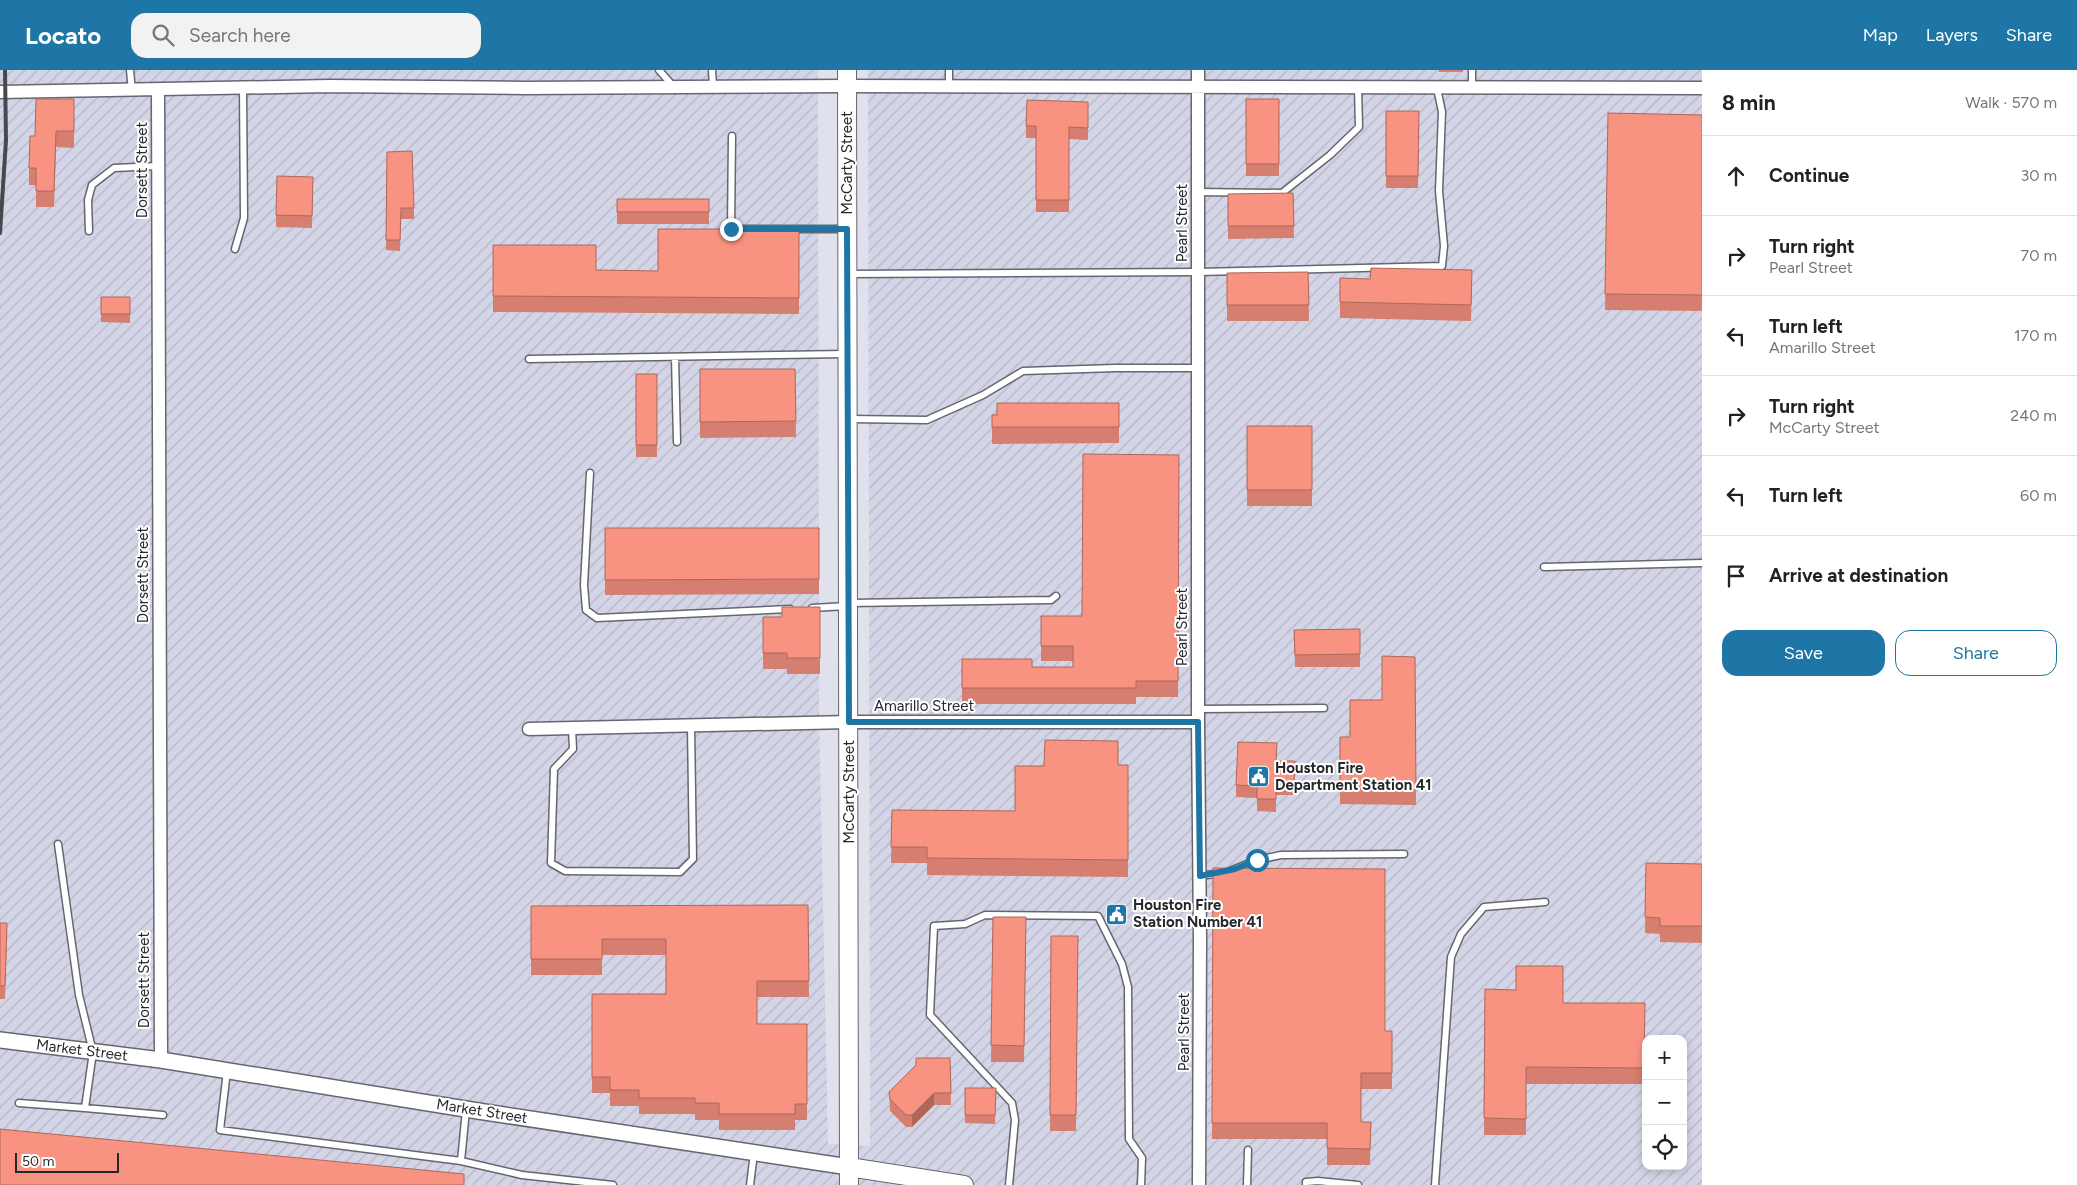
<!DOCTYPE html>
<meta charset="utf-8">
<style>
:root{--surface:#fff;--page:#f2f2f2;--text:#222;--muted:#767676;--line:#e0e0e0;--accent:#1d76a5}
body{margin:0;font-family:Figtree,sans-serif;background:var(--page);color:var(--text)}
.controls{position:absolute;right:15px;bottom:15px;display:grid;overflow:hidden;border-radius:10px;box-shadow:0 2px 8px #0003}
.controls button{width:45px;height:45px;display:grid;place-items:center;padding:0;border:0;border-bottom:1px solid var(--line);background:var(--surface);color:var(--text);font:25px sans-serif}
.scale{position:absolute;left:15px;bottom:12px;width:104px;box-sizing:border-box;padding-left:5px;border:2px solid #26272b;border-top:0;font-size:14px;line-height:18px;white-space:nowrap;color:#26272b;-webkit-text-stroke:4px #fff;paint-order:stroke}
.stop{position:absolute;width:15px;height:15px;margin:-11px;border:4px solid #1d76a5;border-radius:50%;background:#fff}
.stop.end{background:#1d76a5;border-color:#fff;box-shadow:0 1px 5px #0008}
.list{margin:0;padding:0;list-style:none}
h2{display:flex;justify-content:space-between;align-items:center;height:65px;margin:0;padding:0 20px;font-size:21px}
h2 small{font-size:16px;font-weight:400;color:var(--muted)}
.list li{display:grid;grid-template-columns:32px 1fr auto;gap:15px;align-items:center;box-sizing:border-box;height:80px;padding:0 20px;border-top:1px solid var(--line)}
.list b{display:block;font-size:19px;white-space:nowrap}
.list p{margin:0;font-size:16px;white-space:nowrap;color:var(--muted)}
.list em{font-size:16px;font-style:normal;color:var(--muted)}
.actions{display:flex;gap:10px;padding:15px 20px}
.actions a{flex:1;padding:11px 0;border:1px solid var(--accent);border-radius:15px;text-align:center;font-size:18px;color:var(--accent)}
.actions .main{background:var(--accent);color:#fff}
.icon{flex:none;width:28px;height:28px;fill:none;stroke:currentColor;stroke-width:2;stroke-linecap:round;stroke-linejoin:round}
.map{position:relative;flex:none;width:1702px;height:1115px;overflow:hidden}
header{display:flex;align-items:center;gap:30px;box-sizing:border-box;height:70px;padding:0 25px;background:var(--accent);color:#fff}
header strong{font-size:24px}
nav{display:flex;gap:28px;margin-inline-start:auto;font-size:18px}
.search{width:350px;height:45px;background:var(--page);display:flex;align-items:center;gap:12px;box-sizing:border-box;padding:0 18px;border-radius:15px;color:var(--muted);font-size:19px}
main{display:flex}
aside{flex:1;background:var(--surface)}
.map>svg:first-child{display:block}
</style>
<header>
<strong>Locato</strong>
<div class="search"><svg class="icon" aria-label="search" viewBox="0 0 24 24"><circle cx="10" cy="10" r="6"/><path d="M15 15l6 6"/></svg>Search here</div>
<nav><a>Map</a><a>Layers</a><a>Share</a></nav>
</header>
<main>
<div class="map">
<svg width="1702" height="1115" viewBox="0 0 1702 1115">
<defs>
<pattern id="industrial-furrows" width="10" height="10" patternUnits="userSpaceOnUse" patternTransform="scale(1.25)"><rect width="10" height="10" fill="#d3d5e7"/><path d="M-1 1l2-2M0 10L10 0M9 11l2-2" fill="none" stroke="#b5b7c6"/></pattern>
</defs>
<rect width="100%" height="100%" fill="#e0e1ec"/>
<path fill="url(#industrial-furrows)" fill-rule="evenodd" d="M0,0H818L819,643L828,1074L870,1076L868,0H1702V1115H0ZM1646,969H1683V1096H1646Z"/>
<g fill="none" stroke-linecap="round" stroke-linejoin="round">
<defs>
<path id="service" d="M130,0L132,21
M659,0L673,16
M712,0L713,17
M949,0V16
M1472,0V18
M732,66L731,159H846
M1198,122L1282,123L1330,85L1359,57L1358,18
M89,161L88,130L92,115L114,98L158,96
M235,179L244,148L243,18
M849,204L1198,202L1442,196L1444,176L1439,121L1442,42L1437,18
M675,287L677,372
M529,289L846,284
M849,349L927,350L983,325L1023,301L1115,298H1198
M590,403L584,515L586,540L597,548L790,539
M1544,497L1702,493
M850,533L1051,530L1056,526
M812,538L847,536
M1198,639L1324,638
M572,658L573,679L554,699L551,793L565,801L680,802L693,789L691,656
M58,774L79,925L93,982L85,1038L163,1045
M1230,801L1257,790L1281,785L1404,784
M1200,806L1221,803
M227,1001L220,1060L461,1091L466,1040
M19,1033L85,1038
M461,1091L522,1105L613,1115
M750,1115L754,1083
M1009,1115L1015,1050L1012,1033L930,945L934,856L965,854L985,845L1098,846L1122,894L1128,917L1129,1069L1142,1088L1141,1115
M1247,1115L1248,1080
M1306,1115V1112L1318,1111L1358,1115
M1435,1115L1451,887L1461,864L1484,837L1545,832"/>
<path id="minor" d="M1198,0V652L1200,869L1199,1115
M158,20L161,990
M0,22L330,16L525,18L847,16L1702,18
M529,659L849,652H1198"/>
<path id="tertiary" d="M0,970L161,990L478,1041L849,1097"/>
<path id="secondary" d="M847,0L849,1115
M849,1097L964,1115"/>
</defs>
<use href="#service" stroke="#65666f" stroke-width="9"/>
<use href="#minor" stroke="#65666f" stroke-width="15"/>
<use href="#tertiary" stroke="#65666f" stroke-width="18"/>
<use href="#secondary" stroke="#65666f" stroke-width="20"/>
<use href="#service" stroke="#fff" stroke-width="6"/>
<use href="#minor" stroke="#fff" stroke-width="12"/>
<use href="#tertiary" stroke="#fff" stroke-width="15"/>
<use href="#secondary" stroke="#fff" stroke-width="18"/>
<path stroke="#47484e" stroke-width="4" d="M0,163L6,70L5,0"/>
</g>
<path fill="#d67e6f" d="M1439,0H1463V2H1439Z
M1246,29H1279V106H1246Z
M1386,41H1419L1418,118H1386Z
M1608,43L1702,45V241L1605,240Z
M1088,44V70L1069,69V142H1036V68H1026V56Z
M74,46V78L56,77L54,137H36V115H29V98L35,66Z
M387,82L414,138V149H401L400,181L386,180Z
M313,107L312,158L276,157V145Z
M1293,123L1294,168L1228,169V124Z
M617,129H709V154H617Z
M799,159V244L493,242V175L596,200L658,201Z
M1308,202L1309,251H1227V203Z
M1340,208L1472,216L1471,251L1340,248Z
M130,227V253L101,252V244Z
M700,299H795L796,367L700,368Z
M636,304H657V387H636Z
M1119,333V373L992,374V345Z
M1247,356H1312V436H1247Z
M1179,385L1178,627H1136V634H962V589L1032,597H1073V591H1041V546H1082Z
M605,458H819V524L605,525Z
M820,537V604H787V599H763V547H782Z
M1360,559V597H1295L1294,560Z
M1415,587L1416,735L1340,734V667H1350L1382,630Z
M1277,691H1295L1294,725H1276V742L1257,741V728L1236,727V715Z
M1128,695V807L927,805V793H891L892,740L1015,741L1044,696Z
M1646,793L1702,794V873L1660,872V864L1645,863Z
M1213,798L1385,961H1392V1019H1361V1052H1371L1370,1095H1327V1069H1212Z
M808,835L809,927H757V954H807V1050H795V1060H719V1050H695V1044H639V1036H610V1023H592V924H666V885H602V905H531V836Z
M993,847H1026L1024,992H991Z
M0,853L7,865L5,929H0Z
M1051,866H1078L1076,1061H1050Z
M1485,919L1563,933H1645L1644,1014H1526V1065H1484Z
M950,988L951,1035H934L912,1057H906L890,1041L889,1022Z
M965,1018H996L995,1054L965,1053Z"/>
<path fill="#ae675a" d="M934,1023V1035L912,1057V1045Z"/>
<path fill="#f99381" stroke="#ae675a" d="M36,29H74V61H56L54,121H36V98H29L30,66H35Z
M1246,29H1279V94H1246Z
M1027,30L1088,32V58L1069,57V130H1036V56H1026Z
M1386,41H1419L1418,106H1386Z
M1608,43L1702,45V225L1605,224Z
M412,81L414,138H401L400,170H386L387,82Z
M277,106L313,107L312,146L276,145Z
M1293,123L1294,156H1228V124Z
M617,129H709V142H617Z
M658,159H799V228L493,226V175H596V200L658,201Z
M1371,198L1472,200L1471,235L1340,232V208L1370,209Z
M1308,202L1309,235H1227V203Z
M101,227H130V244H101Z
M700,299H795L796,351L700,352Z
M636,304H657V375H636Z
M997,333H1119V357H992V345H997Z
M1247,356H1312V420H1247Z
M1083,384L1179,385L1178,611H1136V618H962V589H1032V597H1073V576H1041V546H1082Z
M605,458H819V509L605,510Z
M782,537H820V588H787V583H763V547H782Z
M1360,559V584L1295,585L1294,560Z
M1382,586L1415,587L1416,719L1340,718V667H1350V630H1382Z
M1045,670L1118,671V695H1128V790L927,788V777H891L892,740L1015,741V696H1044Z
M1238,672L1277,673L1276,691H1295L1294,713H1276V729H1257V716L1236,715Z
M1646,793L1702,794V856H1660V848L1645,847Z
M1213,798L1385,799V961H1392V1003H1361V1052H1371L1370,1079L1327,1078V1053H1212Z
M808,835L809,911H757V954H807V1034H795V1044H719V1033H695V1028H639V1020H610V1007H592V924H666V869H602V889H531V836Z
M993,847H1026L1024,976L991,975Z
M0,853H7L5,916H0Z
M1051,866H1078L1076,1045H1050Z
M1516,896H1563V933H1645L1644,998L1526,997V1049L1484,1048L1485,919L1516,920Z
M916,988H950L951,1023H934L912,1045H906L890,1029L889,1022L916,995Z
M965,1018H996L995,1045H965Z
M0,1059L464,1104V1115H0Z"/>
<g fill="none" stroke-linecap="round" stroke-linejoin="round">
<path stroke="#1d76a5" stroke-width="6" d="M731,159H847L849,652H1198L1200,806L1235,799L1257,790"/>
</g>
<defs>
<symbol id="civic-square" viewBox="-11 -11 22 22"><rect x="-9" y="-9" width="18" height="18" rx="4" fill="#1d76a5" stroke="#fff"/><path d="M-.6-6.5H3V-4.5H.6V-3L4-1V1h2V6H-6V1h2V-1L-.6-3ZM-1.2 2.5V6h2.4V2.5Z" fill="#fff"/></symbol>
</defs>
<g fill-rule="evenodd">
<use href="#civic-square" x="1246" y="694" width="25" height="25"/>
<use href="#civic-square" x="1104" y="832" width="25" height="25"/>
</g>
<g text-anchor="middle" stroke-width="4" stroke-linejoin="round" paint-order="stroke">
<g font-size="15" fill="#26272b" stroke="#fff">
<text transform="translate(847 93) rotate(-90)" y="5">McCarty Street</text>
<text transform="translate(142 100) rotate(-90)" y="5">Dorsett Street</text>
<text transform="translate(1182 153) rotate(-90)" y="5">Pearl Street</text>
<text transform="translate(143 505) rotate(-90)" y="5">Dorsett Street</text>
<text transform="translate(1182 557) rotate(-90)" y="5">Pearl Street</text>
<text x="924" y="641">Amarillo Street</text>
<text transform="translate(849 722) rotate(-90)" y="5">McCarty Street</text>
<text transform="translate(144 910) rotate(-90)" y="5">Dorsett Street</text>
<text transform="translate(1184 962) rotate(-90)" y="5">Pearl Street</text>
<text transform="translate(82 980) rotate(7)" y="5">Market Street</text>
<text transform="translate(482 1041) rotate(9)" y="5">Market Street</text>
</g>
<g font-size="15" font-weight="bold" fill="#26272b" stroke="#fff" text-anchor="start">
<text x="1275" y="703">Houston Fire<tspan x="1275" dy="17">Department Station 41</tspan></text>
<text x="1133" y="840">Houston Fire<tspan x="1133" dy="17">Station Number 41</tspan></text>
</g>
</g>
</svg>
<div class="controls">
<button>+</button>
<button>−</button>
<button><svg class="icon" aria-label="locate" viewBox="0 0 24 24"><circle cx="12" cy="12" r="6"/><path d="M12 2v4M12 18v4M2 12h4M18 12h4"/></svg></button>
</div>
<div class="scale">50 m</div>
<div class="stop" style="left:1257px;top:790px"></div>
<div class="stop end" style="left:731px;top:159px"></div>
</div>
<aside>
<h2>8 min<small>Walk · 570 m</small></h2>
<ul class="list">
<li><svg class="icon" aria-label="ahead" viewBox="0 0 24 24"><path d="M12 20V5M6 11l6-6 6 6"/></svg><div><b>Continue</b></div><em>30 m</em></li>
<li><svg class="icon" aria-label="right" viewBox="0 0 24 24"><path d="M7 20v-9h11M14 6l5 5-5 5"/></svg><div><b>Turn right</b><p>Pearl Street</p></div><em>70 m</em></li>
<li><svg class="icon" aria-label="left" viewBox="0 0 24 24"><path d="M17 20v-9H6M10 6l-5 5 5 5"/></svg><div><b>Turn left</b><p>Amarillo Street</p></div><em>170 m</em></li>
<li><svg class="icon" aria-label="right" viewBox="0 0 24 24"><path d="M7 20v-9h11M14 6l5 5-5 5"/></svg><div><b>Turn right</b><p>McCarty Street</p></div><em>240 m</em></li>
<li><svg class="icon" aria-label="left" viewBox="0 0 24 24"><path d="M17 20v-9H6M10 6l-5 5 5 5"/></svg><div><b>Turn left</b></div><em>60 m</em></li>
<li><svg class="icon" aria-label="arrive" viewBox="0 0 24 24"><path d="M6 21V4h12l-3 4 3 4H6"/></svg><div><b>Arrive at destination</b></div></li>
</ul>
<div class="actions"><a class="main">Save</a><a>Share</a></div>
</aside>
</main>
